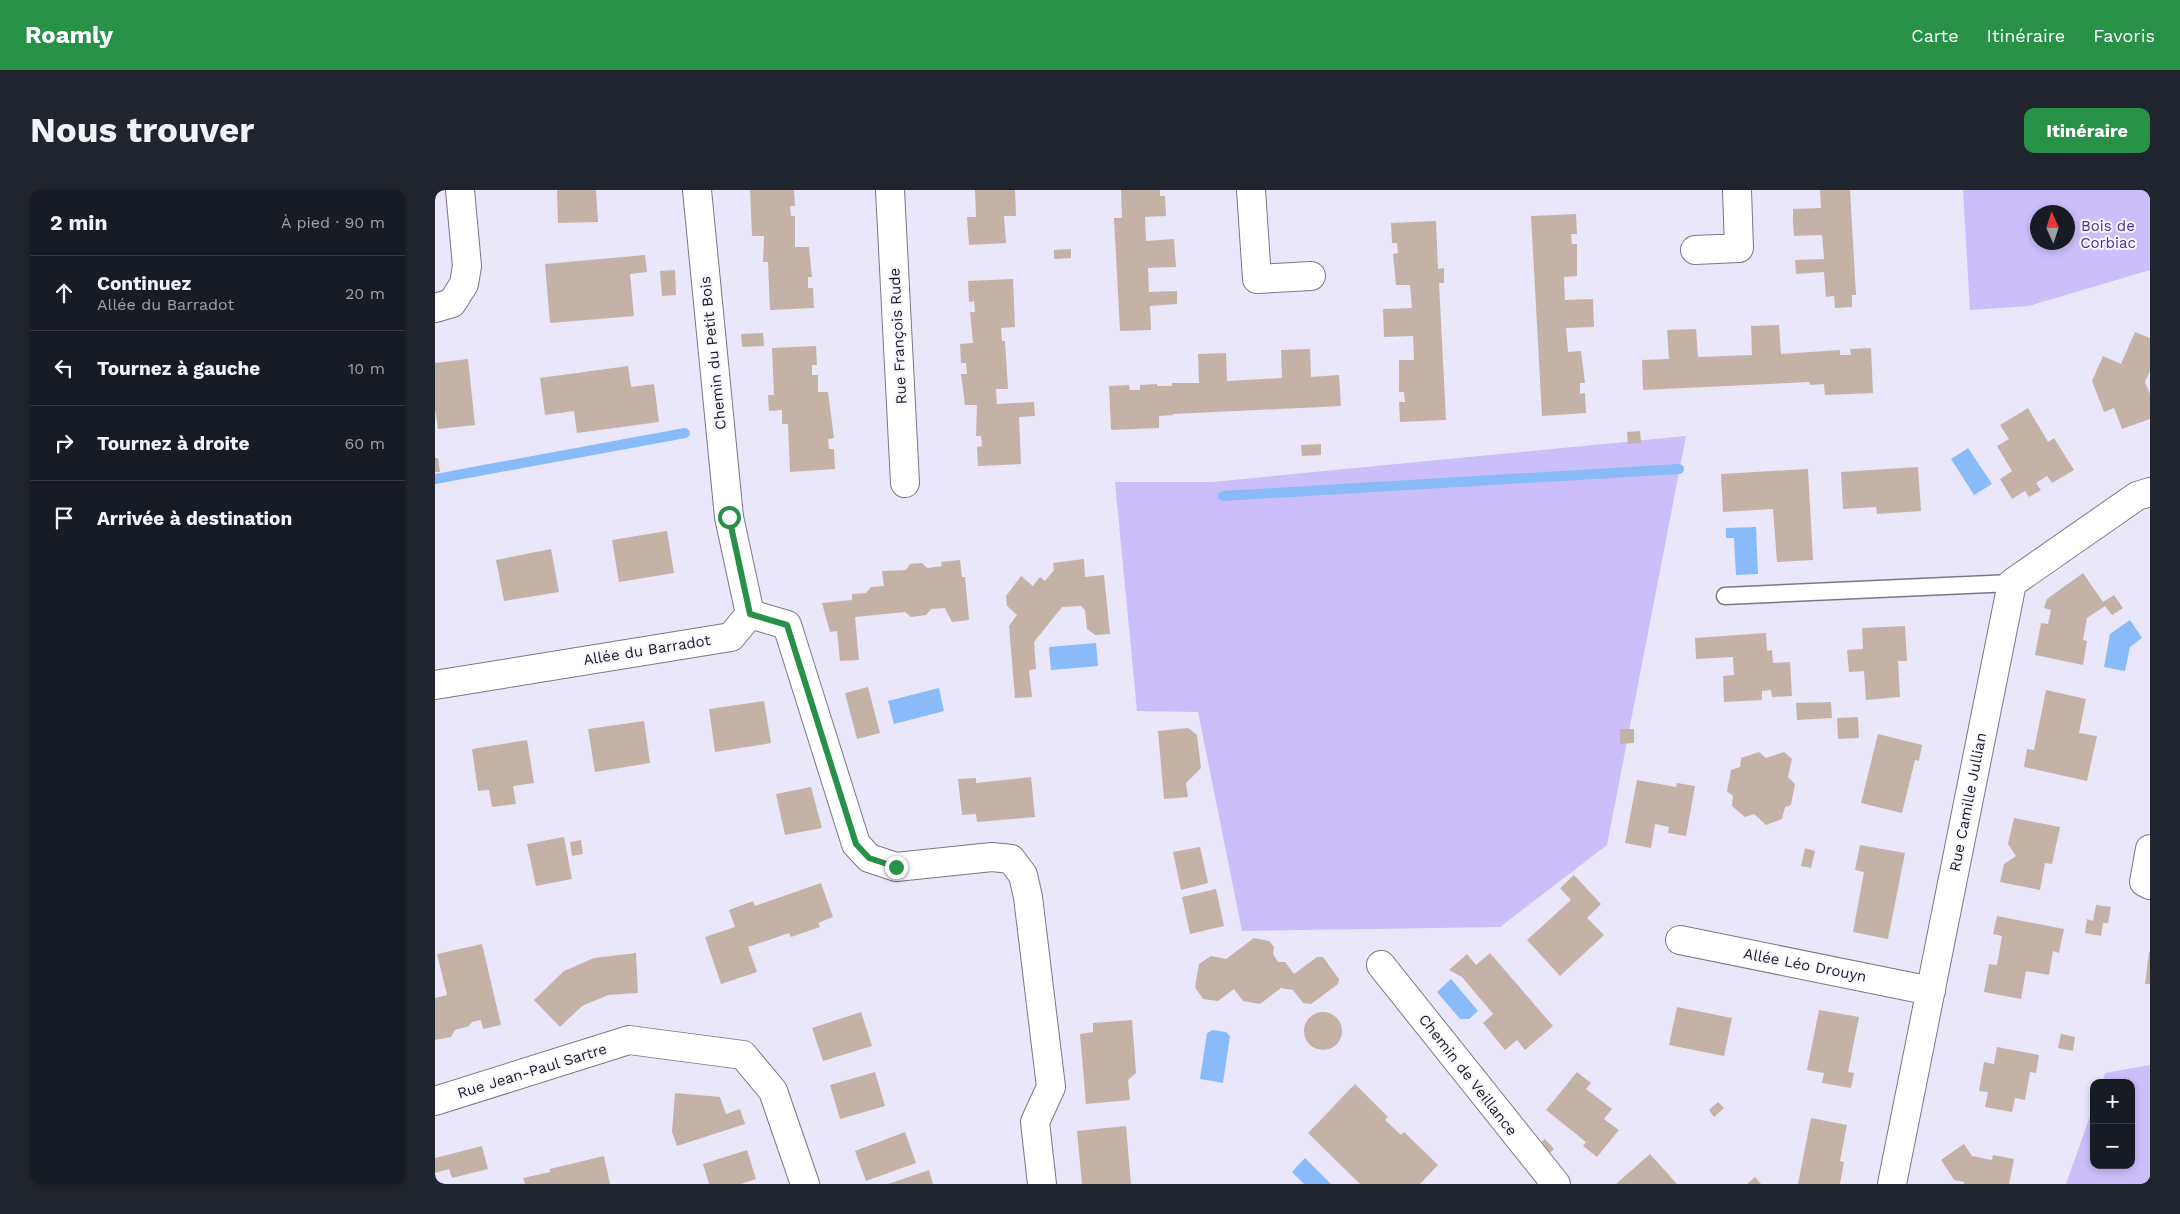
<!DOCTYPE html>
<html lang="fr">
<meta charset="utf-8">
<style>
:root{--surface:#171b24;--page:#20242c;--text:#f1f3f6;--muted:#9ea1a6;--line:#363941;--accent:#289148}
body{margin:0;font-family:"Work Sans",sans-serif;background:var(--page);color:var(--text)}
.controls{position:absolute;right:15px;bottom:15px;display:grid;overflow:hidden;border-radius:10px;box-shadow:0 2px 8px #0003}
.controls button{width:45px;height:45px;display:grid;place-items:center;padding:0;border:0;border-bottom:1px solid var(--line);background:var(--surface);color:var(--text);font:25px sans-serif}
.compass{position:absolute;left:1595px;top:15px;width:45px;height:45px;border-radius:50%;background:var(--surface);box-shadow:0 2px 8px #0003;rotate:357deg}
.stop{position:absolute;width:15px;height:15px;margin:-11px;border:4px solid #289148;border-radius:50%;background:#fff}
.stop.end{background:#289148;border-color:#fff;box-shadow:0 1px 5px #0008}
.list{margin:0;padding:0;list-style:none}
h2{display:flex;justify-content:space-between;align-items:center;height:65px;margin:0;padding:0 20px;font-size:21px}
h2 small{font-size:16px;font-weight:400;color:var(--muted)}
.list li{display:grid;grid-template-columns:32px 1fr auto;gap:15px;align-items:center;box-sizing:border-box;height:75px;padding:0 20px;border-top:1px solid var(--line)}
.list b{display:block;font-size:19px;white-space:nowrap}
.list p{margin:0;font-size:16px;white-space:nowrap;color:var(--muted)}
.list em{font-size:16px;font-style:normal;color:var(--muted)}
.icon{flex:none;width:28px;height:28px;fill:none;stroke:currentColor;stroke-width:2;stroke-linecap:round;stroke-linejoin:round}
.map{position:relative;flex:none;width:1715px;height:994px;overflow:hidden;border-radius:10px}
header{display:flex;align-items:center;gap:30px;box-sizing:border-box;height:70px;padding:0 25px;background:var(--accent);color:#fff}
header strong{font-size:24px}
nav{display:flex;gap:28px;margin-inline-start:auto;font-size:18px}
.intro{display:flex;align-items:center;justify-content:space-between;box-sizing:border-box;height:120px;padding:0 30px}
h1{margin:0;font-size:35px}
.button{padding:12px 22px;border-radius:10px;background:var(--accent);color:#fff;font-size:18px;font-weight:700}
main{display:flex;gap:30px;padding:0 30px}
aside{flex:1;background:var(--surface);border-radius:10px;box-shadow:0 2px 8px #0003}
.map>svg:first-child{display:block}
</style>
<header>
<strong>Roamly</strong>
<nav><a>Carte</a><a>Itinéraire</a><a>Favoris</a></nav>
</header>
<div class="intro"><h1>Nous trouver</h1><a class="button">Itinéraire</a></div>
<main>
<aside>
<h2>2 min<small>À pied · 90 m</small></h2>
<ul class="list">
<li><svg class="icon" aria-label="ahead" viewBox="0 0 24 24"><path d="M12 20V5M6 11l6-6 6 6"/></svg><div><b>Continuez</b><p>Allée du Barradot</p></div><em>20 m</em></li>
<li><svg class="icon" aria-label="left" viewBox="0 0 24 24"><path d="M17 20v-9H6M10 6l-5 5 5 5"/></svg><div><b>Tournez à gauche</b></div><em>10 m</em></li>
<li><svg class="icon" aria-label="right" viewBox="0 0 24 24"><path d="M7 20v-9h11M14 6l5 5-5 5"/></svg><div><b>Tournez à droite</b></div><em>60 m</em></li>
<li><svg class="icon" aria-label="arrive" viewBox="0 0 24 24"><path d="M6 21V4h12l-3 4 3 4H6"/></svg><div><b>Arrivée à destination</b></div></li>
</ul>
</aside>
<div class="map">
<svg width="1715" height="994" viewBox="0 0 1715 994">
<rect width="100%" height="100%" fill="#eae7fa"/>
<path fill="#cbbefb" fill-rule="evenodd" d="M1528,0H1715V80L1594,116L1535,120ZM1602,22H1632V52H1602Z
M1251,246L1172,655L1065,737L807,741L763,522L702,521L680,292H777Z
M1715,875V994H1631L1659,915V975H1696V893H1667L1670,883Z"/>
<path fill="#89bbf8" d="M1533,258L1557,294L1539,305L1516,269Z
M1321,337L1323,384L1301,385L1299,348H1291V338Z
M1695,430L1707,448L1695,457L1690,481L1669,477L1675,444Z
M661,453L663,476L616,480L614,457Z
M504,498L509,521L459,534L453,511Z
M1016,789L1043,821L1034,829H1025L1002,802Z
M778,840L791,842L795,846L788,893L765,889L772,843Z
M870,968L896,994H869L857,982Z"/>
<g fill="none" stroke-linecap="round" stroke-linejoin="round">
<path stroke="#89bbf8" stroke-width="10" d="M0,289L250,243
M788,306L1244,279"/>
</g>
<path fill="#c5b2a7" d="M122,0H161L163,32L123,33Z
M315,0H359L360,16H355L356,26H360V57H374L377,87H373V98H378L379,118L335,120L333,72H328L329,46H317Z
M540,0H580L581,26H569L571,53L534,55L532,27H541Z
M686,0H725V6H730L731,26L710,27L711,51L739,49L741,77L713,78L714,102L742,101V114L715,116L716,140L685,141L679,28H687Z
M1385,0H1415L1421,105H1417V117L1400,118L1399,106L1391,107L1389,82L1361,84L1360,70L1389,69L1387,45L1359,46L1358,32V19L1386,18Z
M1141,24L1142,44H1136L1137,54H1142V86L1129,87L1130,110L1158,109L1159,137L1131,138L1133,162L1146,161L1150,193H1145V204L1150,203L1151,223L1107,226L1096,26Z
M1001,31L1003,79L1009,78V93H1004L1011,230L965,232L964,212H970L969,202H964V170H979L978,146L949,147L948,119L977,118L975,95H961L958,64L963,63L962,53H957L956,33Z
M636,59V68L619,69V60Z
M210,65L212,82L195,84L199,126L115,133L110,74Z
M240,80L241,105L227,106L225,81Z
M578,89L580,137L566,138L567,151H570L573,199H561L562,214L599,212L600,226L584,227L586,274L543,276L542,257L547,256L546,246H541L542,215H530L526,184H532L531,173H526L525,154L538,153L535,122H540L539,111L534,112L533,91Z
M1344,135L1346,164L1405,160V165H1416L1415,159L1436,158L1438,203L1390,205L1389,194L1375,195L1374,192L1208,200L1207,170L1234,169L1232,140L1261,139L1263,167L1317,165L1316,136Z
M1700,142L1715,148V181L1710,192L1715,204V229L1687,239L1679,218L1669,222L1657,191L1668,166L1686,174Z
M328,143L329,156L307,157L306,144Z
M381,156L382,175H377V185H383V202H393L399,248L393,249L394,259H399L400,279L355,282L353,234H347V220L334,221L333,205H339L337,158Z
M875,159L876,187L904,185L906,216L738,224V225L724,226V238L676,240L674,196L694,195L695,200H705V195L722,194V196H737V193H764L763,164L791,163L792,191L847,188L846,160Z
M33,169L40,235L3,239L0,219V173Z
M193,176L196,197L219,194L224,232L142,243L139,221L110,225L105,188Z
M1593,218L1613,252L1619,248L1639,280L1617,293L1612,286L1601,293L1606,300L1594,307L1590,301L1577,309L1565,289L1577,281L1562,256L1574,249L1565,235Z
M1205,241L1206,253L1193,254L1192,242Z
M886,254V265L867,266L866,255Z
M0,268H3L5,282H0Z
M1483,277L1486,321L1442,324L1441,317L1408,319L1406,282Z
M1373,279L1378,370L1342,372L1338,319L1288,322L1286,284Z
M232,341L239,383L184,392L177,350Z
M116,359L124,402L69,411L61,370Z
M649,369L650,387L669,385L675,444L660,445L652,439L650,420L646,416L627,417L599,452L601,479L594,480L597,507L580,508L574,436L582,425L572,416L571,406L586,386L598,396L605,387L610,391L619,380L618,373Z
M525,370L527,387H530L534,430L517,432L510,418L496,419L491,425L476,427L470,422L420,427L424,470L405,471L402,441L395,442L387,413L417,410V404L431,403L436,397L449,396L447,381L471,380L475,374L487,373L492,378L507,376L506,372Z
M1648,383L1668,412L1679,405L1688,418L1677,425L1670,416L1652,428L1648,450L1652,451L1648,475L1600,465L1606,433L1613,434L1616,420L1609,418L1612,409Z
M1470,436L1472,471H1463L1465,507L1431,510L1429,481L1414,482L1412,460L1428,459L1427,438Z
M1331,443L1332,461L1337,460L1338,473L1355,472L1357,506L1337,507L1336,500L1327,501V510L1289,512L1288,486L1299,485L1298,467L1261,469L1260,448Z
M433,497L445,543L422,549L410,503Z
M1611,500L1651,509L1644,543L1662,546L1652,591L1589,577L1592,559L1599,560Z
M329,511L336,553L280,562L274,519Z
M1396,512L1397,528L1362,530L1361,513Z
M1423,527L1424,548L1403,549L1402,528Z
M209,531L215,573L160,582L153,539Z
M753,538L762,545L766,578L751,593L753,607L729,609L723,541Z
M1185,539H1199V553L1185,554Z
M1443,544L1487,555L1484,571L1480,570L1467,623L1426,613Z
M92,550L99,593L78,596L81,614L57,617L54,600L43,601L37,559Z
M1324,562L1331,568L1349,562L1357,569L1353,587L1360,594L1356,615L1350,617L1347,629L1331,635L1319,624L1310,627L1297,616L1298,606L1292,601L1296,580L1305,577L1306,568Z
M596,587L600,627L542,632L541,624L527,625L523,589L541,588V593Z
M1202,590L1241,597L1242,593L1260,596L1251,646L1233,643L1234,637L1220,634L1216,658L1190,653Z
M376,597L387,638L350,645L341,604Z
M1579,628L1625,637L1617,674L1610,673L1605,700L1565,692L1569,674L1581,666L1573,654Z
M129,647L137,689L101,696L92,654Z
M146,650L148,664L137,666L135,652Z
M1425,655L1470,663L1453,749L1418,742L1429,682L1420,680Z
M765,657L773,693L746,700L738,662Z
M1370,658L1380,661L1376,678L1366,676Z
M1139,685L1166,714L1152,728L1169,745L1125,786L1092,750L1136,710L1125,698Z
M386,693L398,727L383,733L385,737L356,747L354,743L313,757L322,782L286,794L270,747L300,737L294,720L318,711L320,716Z
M781,699L789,736L755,744L747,707Z
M1661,715L1676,717L1673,733H1668L1666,746L1650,743L1652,729L1658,731Z
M1562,726L1629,739L1624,763L1618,761L1614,785L1591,781L1586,809L1549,802L1554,774L1562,775L1567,746L1558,744Z
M819,748L834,751L839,757L838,764L843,772H850L859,784L882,767H888L904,789L903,794L876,814L868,813L858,800L846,798L825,814L808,811L799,799L783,811L768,809L760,797L764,774L776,766L791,769Z
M47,754L66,835L48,839L46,830L37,832L34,836L20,840L16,847L0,850V808L12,805L2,764Z
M1714,762H1715V794H1710Z
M201,763L203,803L173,805L147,816L125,837L99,810L129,781L159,768Z
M1055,763L1118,836L1090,860L1082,850L1070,860L1048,833L1058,824L1027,787L1014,780L1032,764L1041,775Z
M1242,817L1297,828L1289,866L1234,855Z
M1384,820L1424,827L1413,882L1419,883L1416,898L1387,893L1389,883L1372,880Z
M869 841a19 19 0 1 1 38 0a19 19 0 1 1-38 0Z
M426,822L437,856L388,871L377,838Z
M697,830L701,883L693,890L695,910L651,914L645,844L658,842V833Z
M1626,844L1640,847L1638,861L1623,858Z
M1562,857L1604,865L1601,883L1595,882L1590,910L1580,908L1577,922L1550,917L1553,902L1544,901L1549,872L1559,874Z
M440,882L450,916L405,929L395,895Z
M1142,882L1156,893L1151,899L1177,919L1169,929L1184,940L1162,967L1148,956L1151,952L1111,920Z
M920,894L953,927L950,930L966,945L969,942L1003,975L985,994H925L873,943Z
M240,903L285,907L291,924L305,919L310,934L242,956L237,942Z
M1283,912L1289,918L1279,927L1274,920Z
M1376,928L1412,935L1405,971L1409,972L1405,994H1363Z
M691,936L696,994H647L642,941Z
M470,942L481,973L431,991L420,961Z
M1110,949L1119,959L1115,963L1106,952Z
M1529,954L1537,966L1557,970L1558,965L1579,969L1574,994H1529V992L1519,990L1506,970Z
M47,956L53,979L17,988L14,979L0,983V968Z
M312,960L321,989L306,994H274L268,974Z
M1215,964L1242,994H1181Z
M169,966L175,994H90L88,988L115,982V979Z
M494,980L498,994H453Z
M1320,987L1326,994H1312Z"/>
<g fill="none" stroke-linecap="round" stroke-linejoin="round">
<defs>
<path id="lane" d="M1290,406L1577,393"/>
<path id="street" d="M455,0L470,293
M816,0L822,89L876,86
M1260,60L1304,58L1302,0
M0,118L17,113L29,94L32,76L25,0
M315,424L352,435L421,654L434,668L461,677L557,667L576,669L588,685L593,707L616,897L600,932L607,994
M0,495L296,447L315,424L294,327L262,0
M1715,659L1709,692L1715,695
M1245,750L1496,801
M946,775L1121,994
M0,911L194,850L308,865L338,901L370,994
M1457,994L1577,393L1702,306L1715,302"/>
</defs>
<use href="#lane" stroke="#7a7788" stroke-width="19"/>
<use href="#street" stroke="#7a7788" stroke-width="30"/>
<use href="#lane" stroke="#fff" stroke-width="16"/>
<use href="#street" stroke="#fff" stroke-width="28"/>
</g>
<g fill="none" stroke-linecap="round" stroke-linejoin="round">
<path stroke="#289148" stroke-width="6" d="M294,327L315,424L352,435L421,654L434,668L461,677"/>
</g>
<g text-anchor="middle" stroke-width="4" stroke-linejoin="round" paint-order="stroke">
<g font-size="15" fill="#502b91" stroke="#f7f6fe">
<text x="1673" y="41">Bois de<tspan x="1673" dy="17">Corbiac</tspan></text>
</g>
<g font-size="15" fill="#1b1a20" stroke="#f7f6fe">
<text transform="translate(463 146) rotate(-93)" y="5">Rue François Rude</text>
<text transform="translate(278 163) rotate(-96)" y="5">Chemin du Petit Bois</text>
<text transform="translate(212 460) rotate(-9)" y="5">Allée du Barradot</text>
<text transform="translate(1533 612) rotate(-79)" y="5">Rue Camille Jullian</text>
<text transform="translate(1370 775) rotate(11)" y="5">Allée Léo Drouyn</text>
<text transform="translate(97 881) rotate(-17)" y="5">Rue Jean-Paul Sartre</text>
<text transform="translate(1033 885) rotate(52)" y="5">Chemin de Veillance</text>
</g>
</g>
</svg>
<div class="controls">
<button>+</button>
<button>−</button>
</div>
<svg class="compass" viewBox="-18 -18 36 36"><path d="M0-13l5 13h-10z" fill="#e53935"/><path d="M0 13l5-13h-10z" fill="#9ea1a6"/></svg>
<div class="stop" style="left:294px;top:327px"></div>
<div class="stop end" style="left:461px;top:677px"></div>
</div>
</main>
